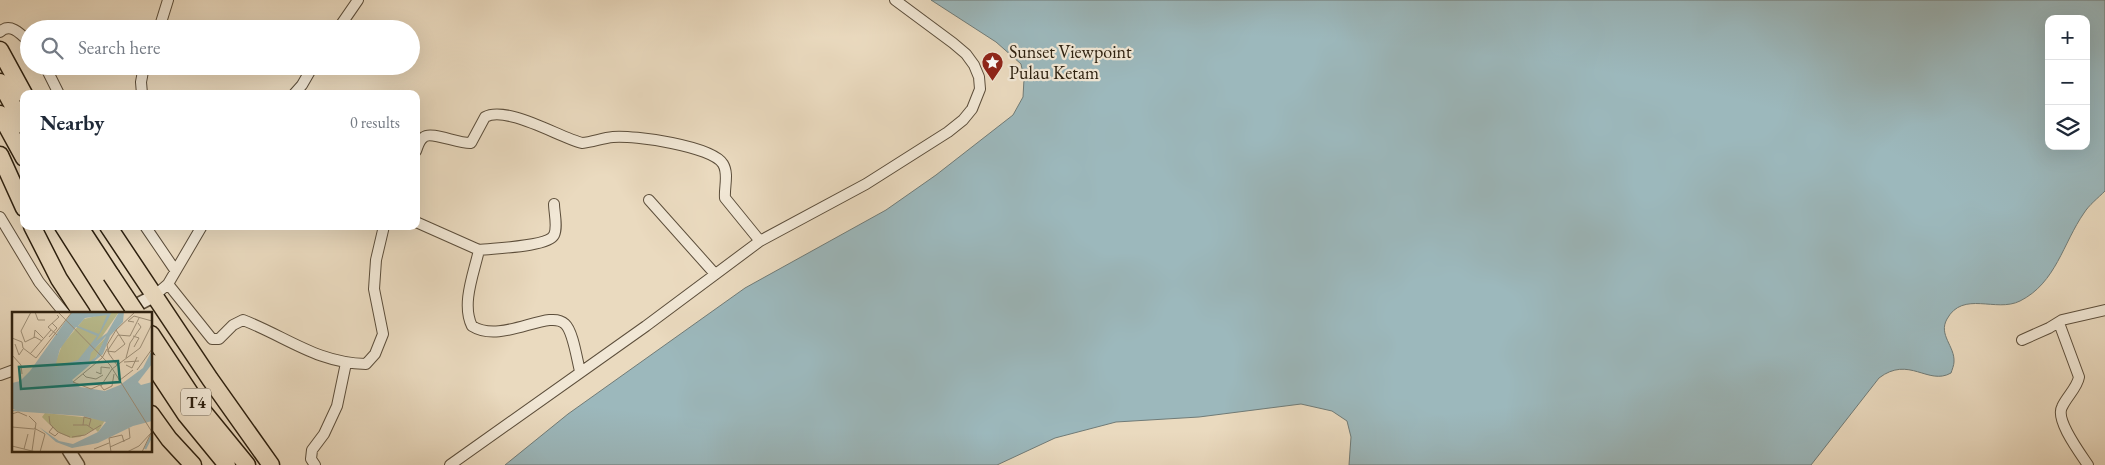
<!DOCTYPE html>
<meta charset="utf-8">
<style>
:root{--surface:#fff;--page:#f2f2f3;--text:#1f2937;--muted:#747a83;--line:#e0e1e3}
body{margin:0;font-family:"EB Garamond",serif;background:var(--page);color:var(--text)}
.controls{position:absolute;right:15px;top:15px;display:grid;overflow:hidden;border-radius:10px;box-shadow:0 5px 20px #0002}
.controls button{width:45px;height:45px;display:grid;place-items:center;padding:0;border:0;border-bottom:1px solid var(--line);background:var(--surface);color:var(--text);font:25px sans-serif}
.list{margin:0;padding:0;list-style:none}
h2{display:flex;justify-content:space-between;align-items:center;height:65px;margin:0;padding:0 20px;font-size:21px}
h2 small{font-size:16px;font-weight:400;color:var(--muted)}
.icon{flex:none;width:28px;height:28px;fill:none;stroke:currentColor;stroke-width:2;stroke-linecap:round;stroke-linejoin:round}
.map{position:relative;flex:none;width:2105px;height:465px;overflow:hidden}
.search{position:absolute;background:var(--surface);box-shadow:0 5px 20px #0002;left:20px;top:20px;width:400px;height:55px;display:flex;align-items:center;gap:12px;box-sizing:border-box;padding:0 18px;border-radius:28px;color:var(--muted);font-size:19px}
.panel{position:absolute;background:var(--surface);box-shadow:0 5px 20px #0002;left:20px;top:90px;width:400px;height:140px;border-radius:10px}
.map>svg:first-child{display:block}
</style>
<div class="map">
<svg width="2105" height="465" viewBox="0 0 2105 465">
<rect width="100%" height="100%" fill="#eadabf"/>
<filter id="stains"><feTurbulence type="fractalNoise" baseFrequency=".004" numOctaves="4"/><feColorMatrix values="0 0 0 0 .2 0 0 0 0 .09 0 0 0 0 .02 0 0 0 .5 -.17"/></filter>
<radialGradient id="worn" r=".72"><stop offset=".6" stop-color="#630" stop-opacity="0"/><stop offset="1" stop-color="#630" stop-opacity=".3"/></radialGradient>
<path fill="#9cb8bc" stroke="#707b77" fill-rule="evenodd" d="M931,0H2105V191C2098,198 2089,205 2084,213C2063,243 2056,283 2020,301C1996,313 1963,290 1947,319C1938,335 1955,346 1954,362C1954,365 1952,370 1951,373C1928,386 1909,355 1879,378L1811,465H1349L1351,437L1347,421L1332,411L1301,404L1199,417L1116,422L1055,438L997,465H505L568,414L745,288L886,210L936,175L1013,115L1023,97L1024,79L1021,64L996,42ZM2049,19H2086V146H2049Z"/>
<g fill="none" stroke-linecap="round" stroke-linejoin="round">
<defs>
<path id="minor" d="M159,29L168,0
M338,29L358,0
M0,32C10,22 21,34 29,42
M45,66L59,94
M142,94L141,82L144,66
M294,94L302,85L313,66
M416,151C418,146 419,140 424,137C431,131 459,144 471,143L485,117C506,105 559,137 582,143C593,142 602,138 613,137C634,135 712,146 723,164C729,174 724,187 725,198L760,241
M649,200L715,274
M554,204C554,212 558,227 554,235C548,247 493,248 479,250C474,273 461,304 472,326C502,345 549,308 565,324C573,331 577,360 580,371
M0,217L39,282L65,314
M416,222L479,250
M145,226L175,270
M168,284L212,339H219L233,325L243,320C287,337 317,363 366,364L375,354L383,334L374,289L376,260L384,226
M154,296L168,284L202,226
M2059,323L2079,377C2077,388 2067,396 2062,407C2055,420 2080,453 2088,465
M2022,340L2049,328L2062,320L2105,310
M0,375L14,370
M315,465L311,459L312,450L324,434L337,406L346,363
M450,465L646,326L760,241L866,184L948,132L963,120L972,109L980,89L979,77L974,65L966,54L953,43L895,0"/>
<path id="tertiary" d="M125,311L154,296
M69,451L78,465"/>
<path id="trunk" d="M0,50L24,94
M0,82L24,126
M0,114L24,158
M0,155L24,208
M32,226L59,279L82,314
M63,226L119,314
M79,226L111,275
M108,226L210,379L271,465
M151,334L198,405L247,465
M151,362L186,415L227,465
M151,414L169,439L193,465"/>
</defs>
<use href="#minor" stroke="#5c4e3b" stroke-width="12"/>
<use href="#tertiary" stroke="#5c4e3b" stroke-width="15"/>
<use href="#trunk" stroke="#2d200f" stroke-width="19"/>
<use href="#minor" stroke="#f1e7d5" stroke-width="10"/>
<use href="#tertiary" stroke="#f1e7d5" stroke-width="12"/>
<use href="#trunk" stroke="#eadabf" stroke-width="16"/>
<defs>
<path id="trunk-bridge" d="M111,275L137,314"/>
</defs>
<use href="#trunk-bridge" stroke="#2d200f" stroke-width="19" stroke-linecap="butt"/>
<use href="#trunk-bridge" stroke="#eadabf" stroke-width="16"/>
</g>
<defs>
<symbol id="sight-pin" viewBox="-11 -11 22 30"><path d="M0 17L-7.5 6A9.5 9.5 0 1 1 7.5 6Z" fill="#8f2418" stroke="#f1e7d5"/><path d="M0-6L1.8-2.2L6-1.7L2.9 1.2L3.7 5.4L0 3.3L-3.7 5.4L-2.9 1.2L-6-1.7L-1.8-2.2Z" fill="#fff"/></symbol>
</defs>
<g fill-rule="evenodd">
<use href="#sight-pin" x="980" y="50" width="25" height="34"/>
</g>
<g text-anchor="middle" stroke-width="4.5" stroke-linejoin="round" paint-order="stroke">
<rect fill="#f1e7d5" stroke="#685c4a" stroke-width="1" x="181" y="388.5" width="30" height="27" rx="4"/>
<g font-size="16" font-weight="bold" fill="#2d200f">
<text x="196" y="408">T4</text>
</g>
<g font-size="18" fill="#2d200f" stroke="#f1e7d5" text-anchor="start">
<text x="1009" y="58">Sunset Viewpoint<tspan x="1009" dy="21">Pulau Ketam</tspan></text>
</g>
</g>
<g transform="translate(12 312)">
<rect width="140" height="140" fill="#eadabf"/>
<path d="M100,0H107L80,39L94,25L84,45L79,50L41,57L50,33L72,7ZM33,101L88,107L95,105L86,120L83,117L68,125L59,126L45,120L30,105Z" fill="#babe90"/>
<path d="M60,0H100L84,29L95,21L107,0H112L111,10L98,24L91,42L60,68L68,75L93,79L108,73L131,56L140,38V52L126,70L129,73L140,70V109L121,114L86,131L60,136L44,130L27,115L47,129L61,132L86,120L94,110L70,104L0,99L3,97H0V71L8,69L18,59ZM95,3L87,22L66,14L73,6ZM64,15L85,24L66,48L43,55L48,37ZM94,24L84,45L77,50L79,41Z" fill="#9cb8bc" fill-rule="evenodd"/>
<path fill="none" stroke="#9cb8bc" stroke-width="2.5" d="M68,102L74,95L120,94M133,137L140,123"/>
<path fill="none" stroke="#9e9079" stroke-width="1" d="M23,0L26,8H33M46,0L98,53L140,120M122,10L116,9L122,4L140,9M45,23L36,15L47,5L45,3M121,24L127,26L122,35M37,25L45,16L40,11M0,26L10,30L11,36L24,46L60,0M22,26L23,18L31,26M13,30L9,19L19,0M13,30L23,25L30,29M3,32L7,43L11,37M95,37L90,46L61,70L79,77L88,73L92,78L100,74L102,62M96,38L106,23L118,24L127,6M95,39L103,40L113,32L104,18M18,42L39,18M0,43L9,53L10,62M114,46L118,31L129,15L126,11M112,50L127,49M105,53L97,42L95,33L104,18L123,0M114,53L120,56L125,45M125,58L140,37M84,60L89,62V55L98,56M71,62L74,65L84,67L91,63M108,68L121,58M89,74L100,57L128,36L140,12M0,102L6,100L15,104M17,104L24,111L20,139M37,104L38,112L46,120L58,125M61,113H75L82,118M71,113L72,105L79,107L77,114M0,115L22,117M41,115L37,120L43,124L46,121M22,116L33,122L28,140M60,125L73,123L89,113M0,134L24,140M98,135L118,126L117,116M12,137L16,122M82,137L97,131M99,140L97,126L110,123L112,130M115,140L127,134L139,121M130,140L139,121"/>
<path fill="#0f766e" fill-opacity="0.15" stroke="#0f766e" stroke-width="2.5" d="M106,49L108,70L9,77L7,55Z"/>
<rect width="140" height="140" fill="none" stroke="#2d200f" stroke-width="2.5"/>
</g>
<rect width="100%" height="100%" filter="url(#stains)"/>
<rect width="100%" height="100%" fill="url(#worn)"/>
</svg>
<div class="controls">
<button>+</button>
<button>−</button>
<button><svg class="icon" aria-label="layers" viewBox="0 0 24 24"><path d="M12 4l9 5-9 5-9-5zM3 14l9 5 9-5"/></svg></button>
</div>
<div class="search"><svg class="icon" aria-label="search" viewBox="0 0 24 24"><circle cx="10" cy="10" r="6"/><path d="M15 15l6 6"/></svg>Search here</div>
<section class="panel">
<h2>Nearby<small>0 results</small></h2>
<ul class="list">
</ul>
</section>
</div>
